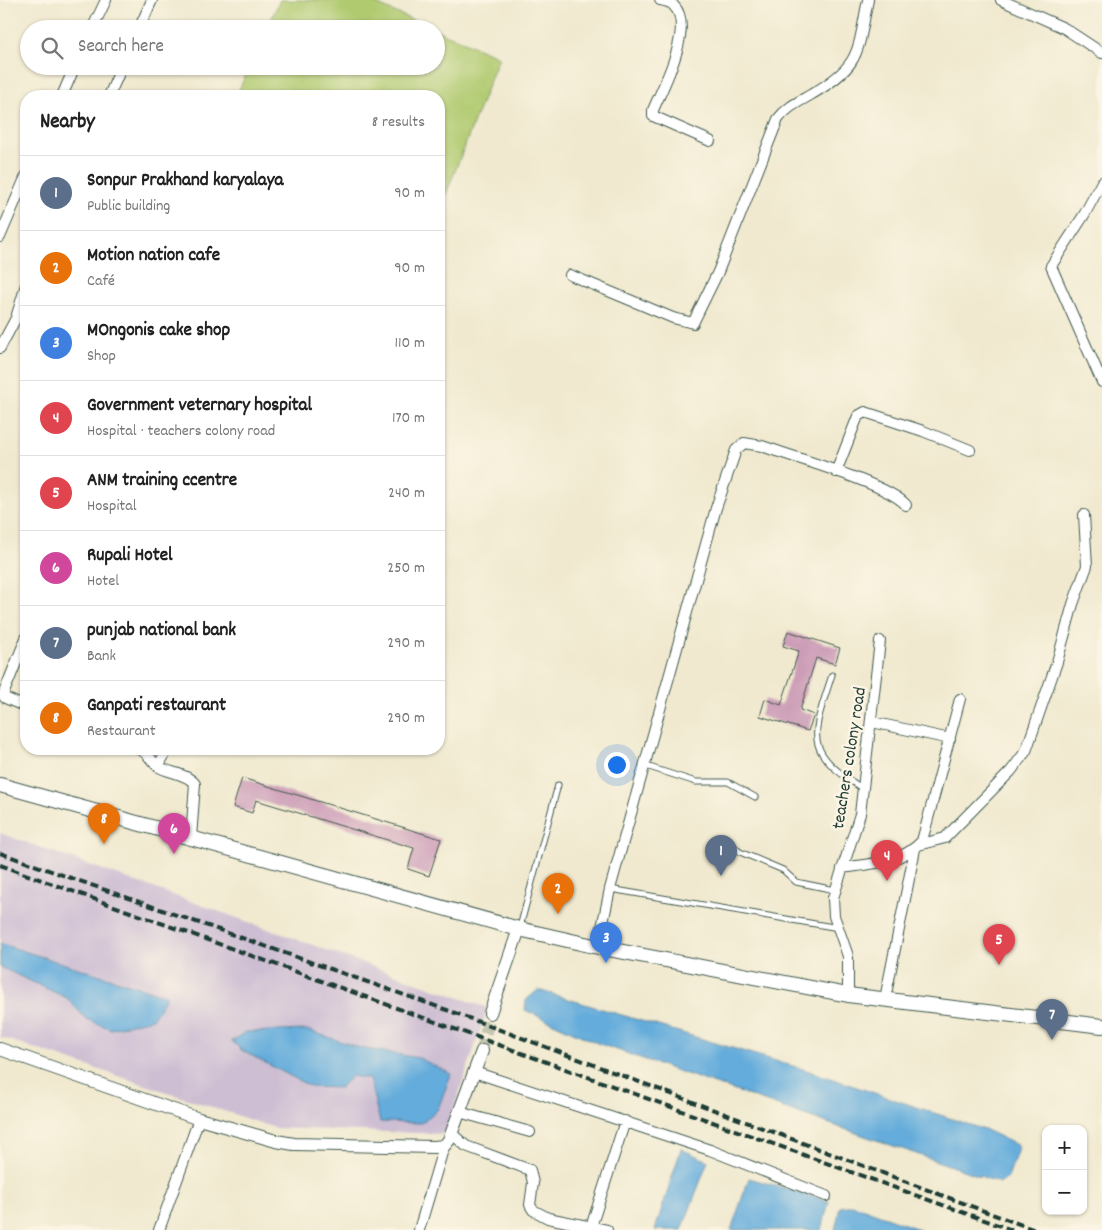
<!DOCTYPE html>
<meta charset="utf-8">
<style>
:root{--surface:#fff;--page:#f2f2f2;--text:#222;--muted:#767676;--line:#e0e0e0;--accent:#c8321e}
body{margin:0;font-family:Dekko,sans-serif;background:var(--page);color:var(--text)}
.controls{position:absolute;right:15px;bottom:15px;display:grid;overflow:hidden;border-radius:10px;box-shadow:0 1px 4px #0004}
.controls button{width:45px;height:45px;display:grid;place-items:center;padding:0;border:0;border-bottom:1px solid var(--line);background:var(--surface);color:var(--text);font:25px sans-serif}
.you{position:absolute;left:616px;top:764px;width:18px;height:18px;margin:-12px;border:4px solid #fff;border-radius:50%;background:#1a73e8;box-shadow:0 0 0 8px #1a73e833}
.badge{display:grid;place-items:center;width:32px;height:32px;border-radius:50%;background:var(--accent);color:#fff;font-size:16px;font-weight:700}
.pin{position:absolute;translate:-50% -41px;filter:drop-shadow(0 1px 2px #0008)}
.pin::after{content:'';position:absolute;top:26px;width:18px;height:15px;background:inherit;clip-path:polygon(0 0,100% 0,50% 100%)}
.list{margin:0;padding:0;list-style:none}
h2{display:flex;justify-content:space-between;align-items:center;height:65px;margin:0;padding:0 20px;font-size:21px}
h2 small{font-size:16px;font-weight:400;color:var(--muted)}
.list li{display:grid;grid-template-columns:32px 1fr auto;gap:15px;align-items:center;box-sizing:border-box;height:75px;padding:0 20px;border-top:1px solid var(--line)}
.list b{display:block;font-size:19px;white-space:nowrap}
.list p{margin:0;font-size:16px;white-space:nowrap;color:var(--muted)}
.list em{font-size:16px;font-style:normal;color:var(--muted)}
.icon{flex:none;width:28px;height:28px;fill:none;stroke:currentColor;stroke-width:2;stroke-linecap:round;stroke-linejoin:round}
.map{position:relative;flex:none;width:1102px;height:1230px;overflow:hidden}
.search{position:absolute;background:var(--surface);box-shadow:0 1px 4px #0004;left:20px;top:20px;width:425px;height:55px;display:flex;align-items:center;gap:12px;box-sizing:border-box;padding:0 18px;border-radius:28px;color:var(--muted);font-size:19px}
.panel{position:absolute;background:var(--surface);box-shadow:0 1px 4px #0004;left:20px;top:90px;width:425px;height:665px;border-radius:20px}
.map>svg:first-child{display:block}
</style>
<div class="map">
<svg width="1102" height="1230" viewBox="0 0 1102 1230">
<rect width="100%" height="100%" fill="#fcf5e5"/>
<filter id="ink" filterUnits="userSpaceOnUse"><feTurbulence type="fractalNoise" baseFrequency=".02" numOctaves="2"/><feDisplacementMap in="SourceGraphic" scale="10" xChannelSelector="R" yChannelSelector="G"/><feConvolveMatrix kernelMatrix="1 2 1 2 8 2 1 2 1" color-interpolation-filters="sRGB"/></filter>
<filter id="wash" filterUnits="userSpaceOnUse"><feTurbulence type="fractalNoise" baseFrequency=".0096" numOctaves="4" result="noise"/><feDisplacementMap in="SourceGraphic" scale="20" xChannelSelector="R" yChannelSelector="G"/><feGaussianBlur stdDeviation="1.12" result="paint"/><feColorMatrix in="noise" values="0 0 0 0 0 0 0 0 0 0 0 0 0 0 0 0 0 1.4 0 .05"/><feComposite in="paint" operator="in"/></filter>
<g filter="url(#wash)">
<rect width="100%" height="100%" fill="#f0e9cf"/>
<path fill="#cdbed3" d="M0,833L488,1008L445,1134L275,1128L0,1037Z"/>
<path fill="#b0ca70" stroke="#688452" d="M280,0H367L433,29H267Z
M436,30L499,57L443,202L439,204V96H236L250,66H436Z"/>
<path fill="#64acdb" stroke="#427488" d="M0,943L14,948L167,996L152,1019L111,1029L86,1019L67,998L0,967Z
M538,990L806,1070L988,1131L1019,1146L1008,1177L1000,1183L597,1043L525,1010L526,1000Z
M307,1030L360,1048L419,1058L451,1074L438,1109L422,1123L380,1122L369,1079L352,1076L340,1088L311,1087L241,1050L232,1041L245,1032Z
M681,1149L708,1161L682,1230H655Z
M749,1178L829,1201L822,1230H731Z
M853,1205L921,1230H835L840,1207Z"/>
<g id="blocks">
<path fill="#cc9db7" d="M788,631L840,648L835,664L816,658L800,710L814,715L808,731L760,716L765,699L781,705L799,651L783,646Z
M242,778L441,839L429,876L408,869L414,848L256,800L252,813L233,807Z"/>
</g>
</g>
<g filter="url(#ink)">
<use href="#blocks" fill-opacity="0" stroke="#3e574b" stroke-width="1"/>
<g fill="none" stroke-linecap="round" stroke-linejoin="round">
<path stroke="#c6c7b0" stroke-width="12" stroke-dasharray="12 6" stroke-linecap="butt" d="M482,1051L490,1013"/>
<defs>
<path id="service" d="M832,675C812,737 802,750 863,789
M646,766L696,782H728L755,797
M724,837L740,852L783,870L796,882L835,890
M610,889L839,928
M520,927L558,785"/>
<path id="minor" d="M660,0C665,1 671,2 674,6C695,27 662,89 653,110V116L710,141
M1001,0L1064,28L1102,53
M92,29L106,0
M139,29L152,0
M62,96L75,66
M109,96L122,66
M1102,182L1084,215L1051,266L1102,382
M0,237L26,176
M570,275L673,318L693,323L718,272L778,119C788,106 799,102 812,94C862,65 857,52 868,0
M0,348L16,318L26,285
M836,472L858,416L865,412L923,431L970,450
M26,638L3,695L5,698L26,707
M872,722L950,739
M139,749C149,753 151,762 159,767C170,773 188,774 195,784L191,838
M158,766L168,749
M918,845L945,838L1011,771L1026,751L1057,662L1073,604L1087,566L1084,515
M842,868C871,864 902,863 922,841L960,699
M598,947L610,889L716,508L736,450L744,443L762,446C792,457 889,484 906,505
M848,995V956L834,916L833,898L860,814L880,641
M885,999L915,849
M474,1072L710,1150L826,1196
M459,1112L530,1132
M451,1133L466,1146L530,1170L533,1183L530,1205L533,1210L548,1218L607,1230
M591,1227L625,1121
M159,1230L199,1119
M419,1230L444,1146"/>
<path id="tertiary" d="M490,1013L519,929
M0,1049L199,1119L276,1141L294,1144L434,1147L444,1146L449,1140L482,1051"/>
<path id="secondary" d="M0,785L519,929L598,947L848,995L1102,1026"/>
</defs>
<use href="#service" stroke="#3e574b" stroke-width="7"/>
<use href="#minor" stroke="#3e574b" stroke-width="12"/>
<use href="#tertiary" stroke="#3e574b" stroke-width="14"/>
<use href="#secondary" stroke="#3e574b" stroke-width="16"/>
<use href="#service" stroke="#fff" stroke-width="5"/>
<use href="#minor" stroke="#fff" stroke-width="10"/>
<use href="#tertiary" stroke="#fff" stroke-width="12"/>
<use href="#secondary" stroke="#fff" stroke-width="14"/>
<path stroke="#1f3d34" stroke-width="4" stroke-dasharray="8 4" stroke-linecap="butt" d="M0,853L447,1010L1035,1230
M0,865L1012,1230"/>
</g>
</g>
<g text-anchor="middle" stroke-width="5" stroke-linejoin="round" paint-order="stroke">
<g font-size="18" fill="#1f3d34" stroke="#fcf5e5">
<text transform="translate(848 758) rotate(-81)" y="6">teachers colony road</text>
</g>
</g>
</svg>
<div class="controls">
<button>+</button>
<button>−</button>
</div>
<div class="you"></div>
<div class="pin badge" style="left:721px;top:876px;background:#5c6f8a">1</div>
<div class="pin badge" style="left:558px;top:914px;background:#e8710a">2</div>
<div class="pin badge" style="left:606px;top:963px;background:#3f7fe0">3</div>
<div class="pin badge" style="left:887px;top:881px;background:#e0444e">4</div>
<div class="pin badge" style="left:999px;top:965px;background:#e0444e">5</div>
<div class="pin badge" style="left:174px;top:854px;background:#d1479c">6</div>
<div class="pin badge" style="left:1052px;top:1040px;background:#5c6f8a">7</div>
<div class="pin badge" style="left:104px;top:844px;background:#e8710a">8</div>
<div class="search"><svg class="icon" aria-label="search" viewBox="0 0 24 24"><circle cx="10" cy="10" r="6"/><path d="M15 15l6 6"/></svg>Search here</div>
<section class="panel">
<h2>Nearby<small>8 results</small></h2>
<ul class="list">
<li><span class="badge" style="background:#5c6f8a">1</span><div><b>Sonpur Prakhand karyalaya</b><p>Public building</p></div><em>90 m</em></li>
<li><span class="badge" style="background:#e8710a">2</span><div><b>Motion nation cafe</b><p>Café</p></div><em>90 m</em></li>
<li><span class="badge" style="background:#3f7fe0">3</span><div><b>MOngonis cake shop</b><p>Shop</p></div><em>110 m</em></li>
<li><span class="badge" style="background:#e0444e">4</span><div><b>Government veternary hospital</b><p>Hospital · teachers colony road</p></div><em>170 m</em></li>
<li><span class="badge" style="background:#e0444e">5</span><div><b>ANM training ccentre</b><p>Hospital</p></div><em>240 m</em></li>
<li><span class="badge" style="background:#d1479c">6</span><div><b>Rupali Hotel</b><p>Hotel</p></div><em>250 m</em></li>
<li><span class="badge" style="background:#5c6f8a">7</span><div><b>punjab national bank</b><p>Bank</p></div><em>290 m</em></li>
<li><span class="badge" style="background:#e8710a">8</span><div><b>Ganpati restaurant</b><p>Restaurant</p></div><em>290 m</em></li>
</ul>
</section>
</div>
